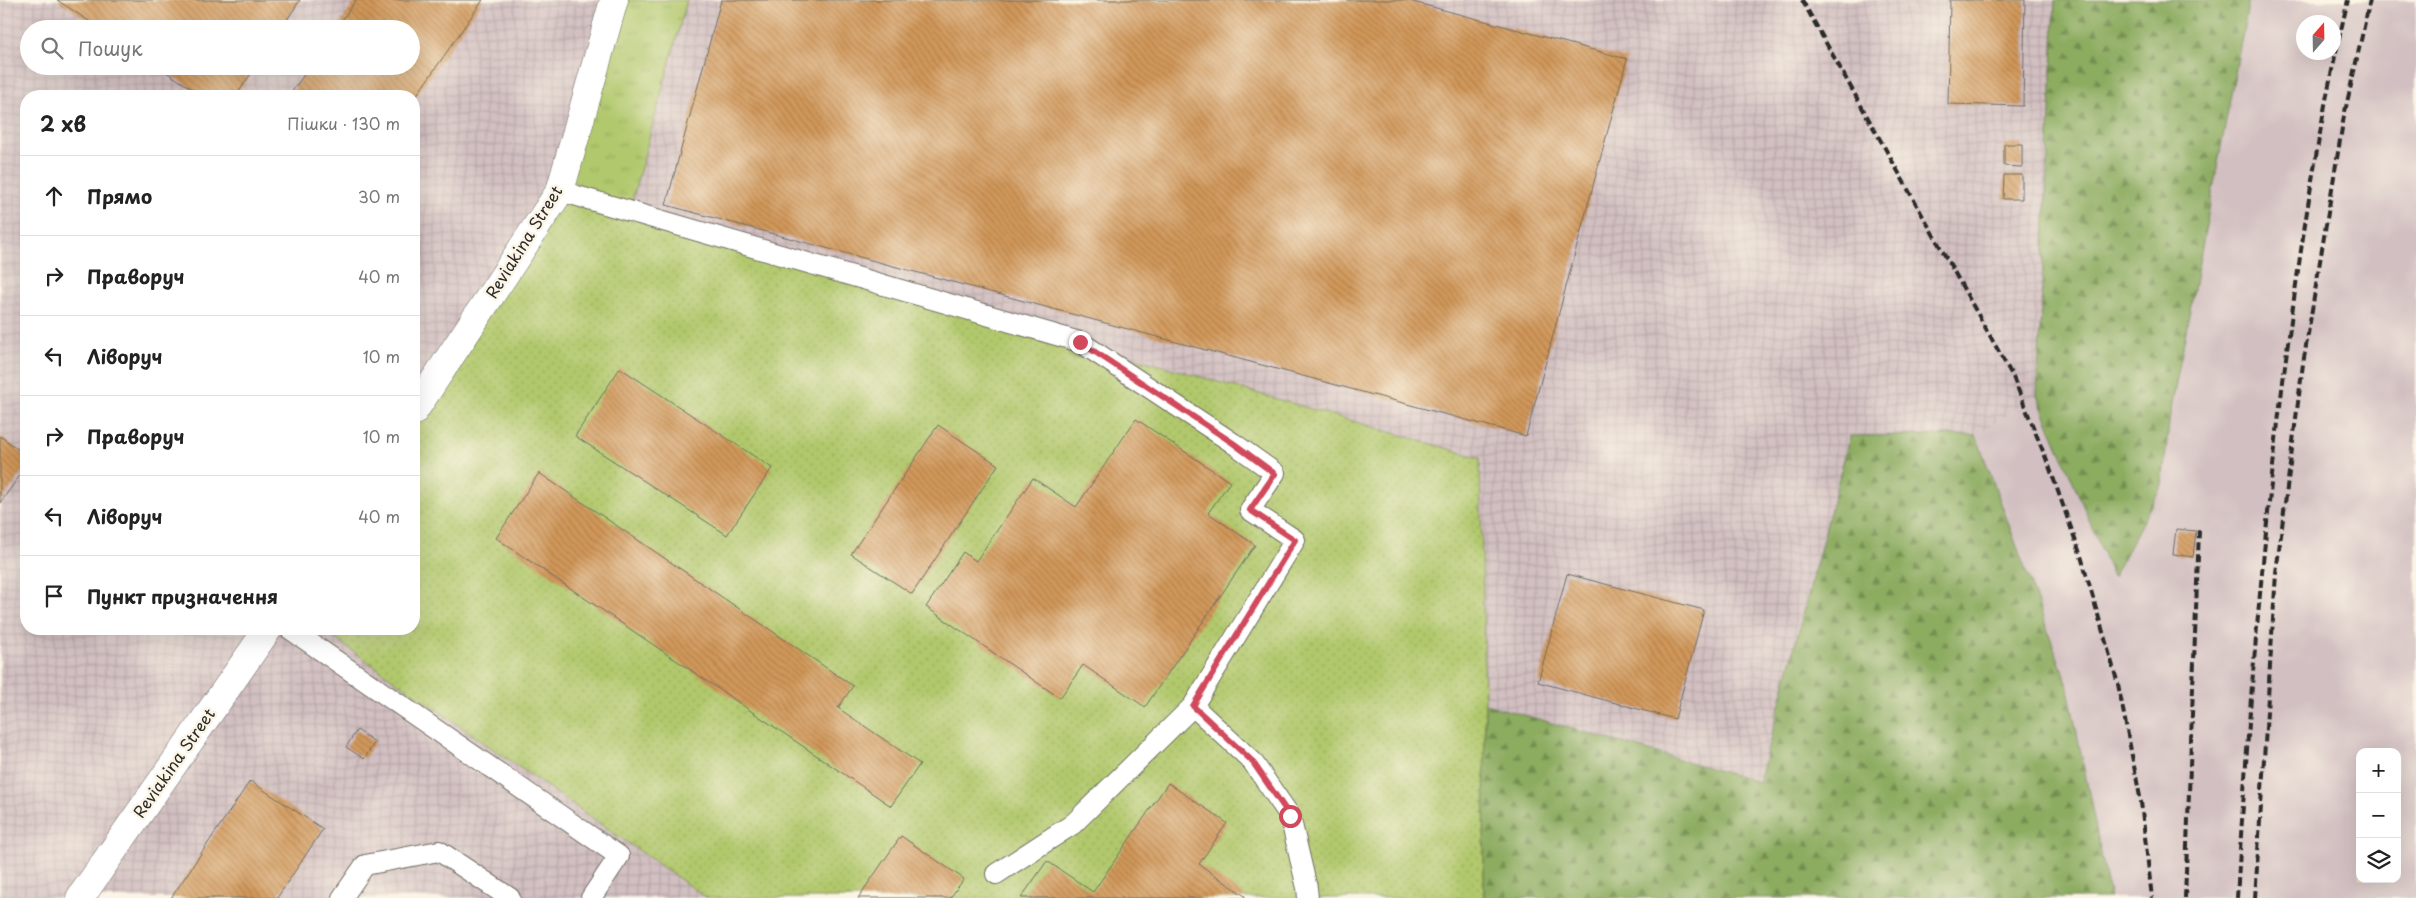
<!DOCTYPE html>
<html lang="uk">
<meta charset="utf-8">
<style>
:root{--surface:#fff;--page:#f2f2f2;--text:#222;--muted:#767676;--line:#e0e0e0}
body{margin:0;font-family:"Playpen Sans",sans-serif;background:var(--page);color:var(--text)}
.controls{position:absolute;right:15px;bottom:15px;display:grid;overflow:hidden;border-radius:10px;box-shadow:0 5px 20px #0002}
.controls button{width:45px;height:45px;display:grid;place-items:center;padding:0;border:0;border-bottom:1px solid var(--line);background:var(--surface);color:var(--text);font:25px sans-serif}
.compass{position:absolute;left:2296px;top:15px;width:45px;height:45px;border-radius:50%;background:var(--surface);box-shadow:0 5px 20px #0002;rotate:20deg}
.stop{position:absolute;width:15px;height:15px;margin:-11px;border:4px solid #d1495b;border-radius:50%;background:#fff}
.stop.end{background:#d1495b;border-color:#fff;box-shadow:0 1px 5px #0008}
.list{margin:0;padding:0;list-style:none}
h2{display:flex;justify-content:space-between;align-items:center;height:65px;margin:0;padding:0 20px;font-size:21px}
h2 small{font-size:16px;font-weight:400;color:var(--muted)}
.list li{display:grid;grid-template-columns:32px 1fr auto;gap:15px;align-items:center;box-sizing:border-box;height:80px;padding:0 20px;border-top:1px solid var(--line)}
.list b{display:block;font-size:19px;white-space:nowrap}
.list em{font-size:16px;font-style:normal;color:var(--muted)}
.icon{flex:none;width:28px;height:28px;fill:none;stroke:currentColor;stroke-width:2;stroke-linecap:round;stroke-linejoin:round}
.map{position:relative;flex:none;width:2416px;height:898px;overflow:hidden}
.search{position:absolute;background:var(--surface);box-shadow:0 5px 20px #0002;left:20px;top:20px;width:400px;height:55px;display:flex;align-items:center;gap:12px;box-sizing:border-box;padding:0 18px;border-radius:28px;color:var(--muted);font-size:19px}
.panel{position:absolute;background:var(--surface);box-shadow:0 5px 20px #0002;left:20px;top:90px;width:400px;height:545px;border-radius:20px}
.map>svg:first-child{display:block}
</style>
<div class="map">
<svg width="2416" height="898" viewBox="0 0 2416 898">
<defs>
<pattern id="industrial-grid" width="8" height="8" patternUnits="userSpaceOnUse" patternTransform="scale(1.25)"><rect width="8" height="8" fill="#d2bfc1"/><path d="M0 4h8M4 0v8" fill="none" stroke="#b4a4a6"/></pattern>
<pattern id="grass-dots" width="8" height="8" patternUnits="userSpaceOnUse" patternTransform="scale(1.25)"><rect width="8" height="8" fill="#b1c86c"/><path d="M2 2h.1M6 6h.1" fill="none" stroke="#98ac5e" stroke-width="1.8" stroke-linecap="round"/></pattern>
<pattern id="forest-firs" width="22" height="20" patternUnits="userSpaceOnUse" patternTransform="scale(1.25)"><rect width="22" height="20" fill="#8cac60"/><path d="M5 1l3.5 6h-7zM16 11l3.5 6h-7z" fill="#738c4f"/></pattern>
<pattern id="park-tufts" width="24" height="20" patternUnits="userSpaceOnUse" patternTransform="scale(1.25)"><rect width="24" height="20" fill="#b1c86c"/><path d="M3 7l-1-3M5 7V3M7 7l1-3M15 17l-1-3M17 17v-4M19 17l1-3" fill="none" stroke="#98ac5e"/></pattern>
<pattern id="building-back-hatch" width="6" height="6" patternUnits="userSpaceOnUse" patternTransform="scale(1.25)"><rect width="6" height="6" fill="#d2985a"/><path d="M-1 5l2 2M0 0l6 6M5-1l2 2" fill="none" stroke="#ab7c4b"/></pattern>
</defs>
<rect width="100%" height="100%" fill="#fcf5e5"/>
<filter id="ink" filterUnits="userSpaceOnUse"><feTurbulence type="fractalNoise" baseFrequency=".02" numOctaves="2"/><feDisplacementMap in="SourceGraphic" scale="10" xChannelSelector="R" yChannelSelector="G"/><feConvolveMatrix kernelMatrix="1 2 1 2 8 2 1 2 1" color-interpolation-filters="sRGB"/></filter>
<filter id="wash" filterUnits="userSpaceOnUse"><feTurbulence type="fractalNoise" baseFrequency=".0096" numOctaves="4" result="noise"/><feDisplacementMap in="SourceGraphic" scale="20" xChannelSelector="R" yChannelSelector="G"/><feGaussianBlur stdDeviation="1.12" result="paint"/><feColorMatrix in="noise" values="0 0 0 0 0 0 0 0 0 0 0 0 0 0 0 0 0 1.4 0 .05"/><feComposite in="paint" operator="in"/></filter>
<g filter="url(#wash)">
<rect width="100%" height="100%" fill="#ece4c3"/>
<path fill="url(#industrial-grid)" fill-rule="evenodd" d="M0,0H614L560,191L414,411V96H26V629H321L707,898H0ZM29,29H411V66H29Z
M687,0H2055L2037,396L1976,435L1850,437L1759,782L1485,704L1480,458L629,211Z"/>
<path fill="#d2bfc1" fill-rule="evenodd" d="M2249,0H2416V898H2110L2067,683L1976,435L2037,396L2112,576L2162,485L2170,415ZM2304,22H2334V52H2304ZM2360,752H2397V879H2360Z"/>
<path fill="url(#grass-dots)" stroke="#6e7a4c" d="M560,191L1480,458L1485,704L1484,898H707L321,629H414V411Z"/>
<path fill="url(#forest-firs)" stroke="#5c6c46" d="M2055,0H2249L2170,415L2162,485L2113,577L2037,396Z
M1976,435L2067,683L2110,898H1484L1485,704L1759,782L1850,436Z"/>
<path fill="url(#park-tufts)" stroke="#6e7a4c" d="M614,0H687L629,211L560,191Z"/>
<g id="blocks">
<path fill="url(#building-back-hatch)" d="M57,0H300L281,29H101Z
M356,0H483L414,99V96H289L310,66H411V29H336Z
M721,0H1406L1627,59L1526,436L666,205Z
M1950,0H2025L2023,106L1948,104Z
M157,66H256L236,96H203Z
M2004,144H2022V167L2004,166Z
M2004,175H2022V199H2003Z
M620,368L772,468L727,535L575,436Z
M1136,419L1230,482L1208,513L1255,545L1145,707L1083,665L1060,698L926,607L963,552L976,561L1033,478L1076,507Z
M938,425L998,465L912,594L851,554Z
M0,436L26,455V467L0,503Z
M539,473L853,686L838,708L920,764L891,806L496,538Z
M2176,529L2196,531L2193,557L2173,554Z
M1567,574L1704,610L1675,719L1538,682Z
M357,730L375,742L364,759L346,747Z
M250,781L323,829L277,898H171Z
M1168,783L1227,823L1199,864L1245,896L1244,898H1021L1047,861L1093,892Z
M901,836L964,879L950,898H858Z"/>
</g>
</g>
<g filter="url(#ink)">
<use href="#blocks" fill-opacity="0" stroke="#6f6c60" stroke-width="1"/>
<g fill="none" stroke-linecap="round" stroke-linejoin="round">
<defs>
<path id="service" d="M560,191L1080,342L1233,443L1275,473L1250,510L1295,540L1193,706L1073,824L996,874
M290,629L619,856L591,898
M1193,706L1252,761L1290,816L1307,888L1308,898
M342,898L365,865L439,851L510,898"/>
<path id="tertiary" d="M414,411L560,191L614,0
M80,898L268,629"/>
</defs>
<use href="#service" stroke="#6f6c60" stroke-width="22"/>
<use href="#tertiary" stroke="#6f6c60" stroke-width="29"/>
<use href="#service" stroke="#fff" stroke-width="20"/>
<use href="#tertiary" stroke="#fff" stroke-width="28"/>
<path stroke="#2b2b2b" stroke-width="4" stroke-dasharray="8 4" stroke-linecap="butt" d="M1802,0L2013,377L2049,466L2081,556L2118,684L2141,802L2152,898
M2185,898L2199,530
M2237,898C2253,636 2277,374 2323,116C2330,77 2339,38 2348,0
M2255,898L2276,573L2303,364L2344,116L2370,0"/>
</g>
</g>
<g fill="none" stroke-linecap="round" stroke-linejoin="round" filter="url(#ink)">
<path stroke="#d1495b" stroke-width="6" d="M1080,342L1233,443L1275,474L1250,510L1295,540L1193,706L1252,761L1290,816"/>
</g>
<g text-anchor="middle" stroke-width="5" stroke-linejoin="round" paint-order="stroke">
<g font-size="16" fill="#2b2b2b" stroke="#fcf5e5">
<text transform="translate(524 242) rotate(-58)" y="6">Reviakina Street</text>
<text transform="translate(174 763) rotate(-55)" y="6">Reviakina Street</text>
</g>
</g>
</svg>
<div class="controls">
<button>+</button>
<button>−</button>
<button><svg class="icon" aria-label="layers" viewBox="0 0 24 24"><path d="M12 4l9 5-9 5-9-5zM3 14l9 5 9-5"/></svg></button>
</div>
<svg class="compass" viewBox="-18 -18 36 36"><path d="M0-13l5 13h-10z" fill="#e53935"/><path d="M0 13l5-13h-10z" fill="#767676"/></svg>
<div class="stop" style="left:1290px;top:816px"></div>
<div class="stop end" style="left:1080px;top:342px"></div>
<div class="search"><svg class="icon" aria-label="search" viewBox="0 0 24 24"><circle cx="10" cy="10" r="6"/><path d="M15 15l6 6"/></svg>Пошук</div>
<section class="panel">
<h2>2 хв<small>Пішки · 130 m</small></h2>
<ul class="list">
<li><svg class="icon" aria-label="ahead" viewBox="0 0 24 24"><path d="M12 20V5M6 11l6-6 6 6"/></svg><div><b>Прямо</b></div><em>30 m</em></li>
<li><svg class="icon" aria-label="right" viewBox="0 0 24 24"><path d="M7 20v-9h11M14 6l5 5-5 5"/></svg><div><b>Праворуч</b></div><em>40 m</em></li>
<li><svg class="icon" aria-label="left" viewBox="0 0 24 24"><path d="M17 20v-9H6M10 6l-5 5 5 5"/></svg><div><b>Ліворуч</b></div><em>10 m</em></li>
<li><svg class="icon" aria-label="right" viewBox="0 0 24 24"><path d="M7 20v-9h11M14 6l5 5-5 5"/></svg><div><b>Праворуч</b></div><em>10 m</em></li>
<li><svg class="icon" aria-label="left" viewBox="0 0 24 24"><path d="M17 20v-9H6M10 6l-5 5 5 5"/></svg><div><b>Ліворуч</b></div><em>40 m</em></li>
<li><svg class="icon" aria-label="arrive" viewBox="0 0 24 24"><path d="M6 21V4h12l-3 4 3 4H6"/></svg><div><b>Пункт призначення</b></div></li>
</ul>
</section>
</div>
